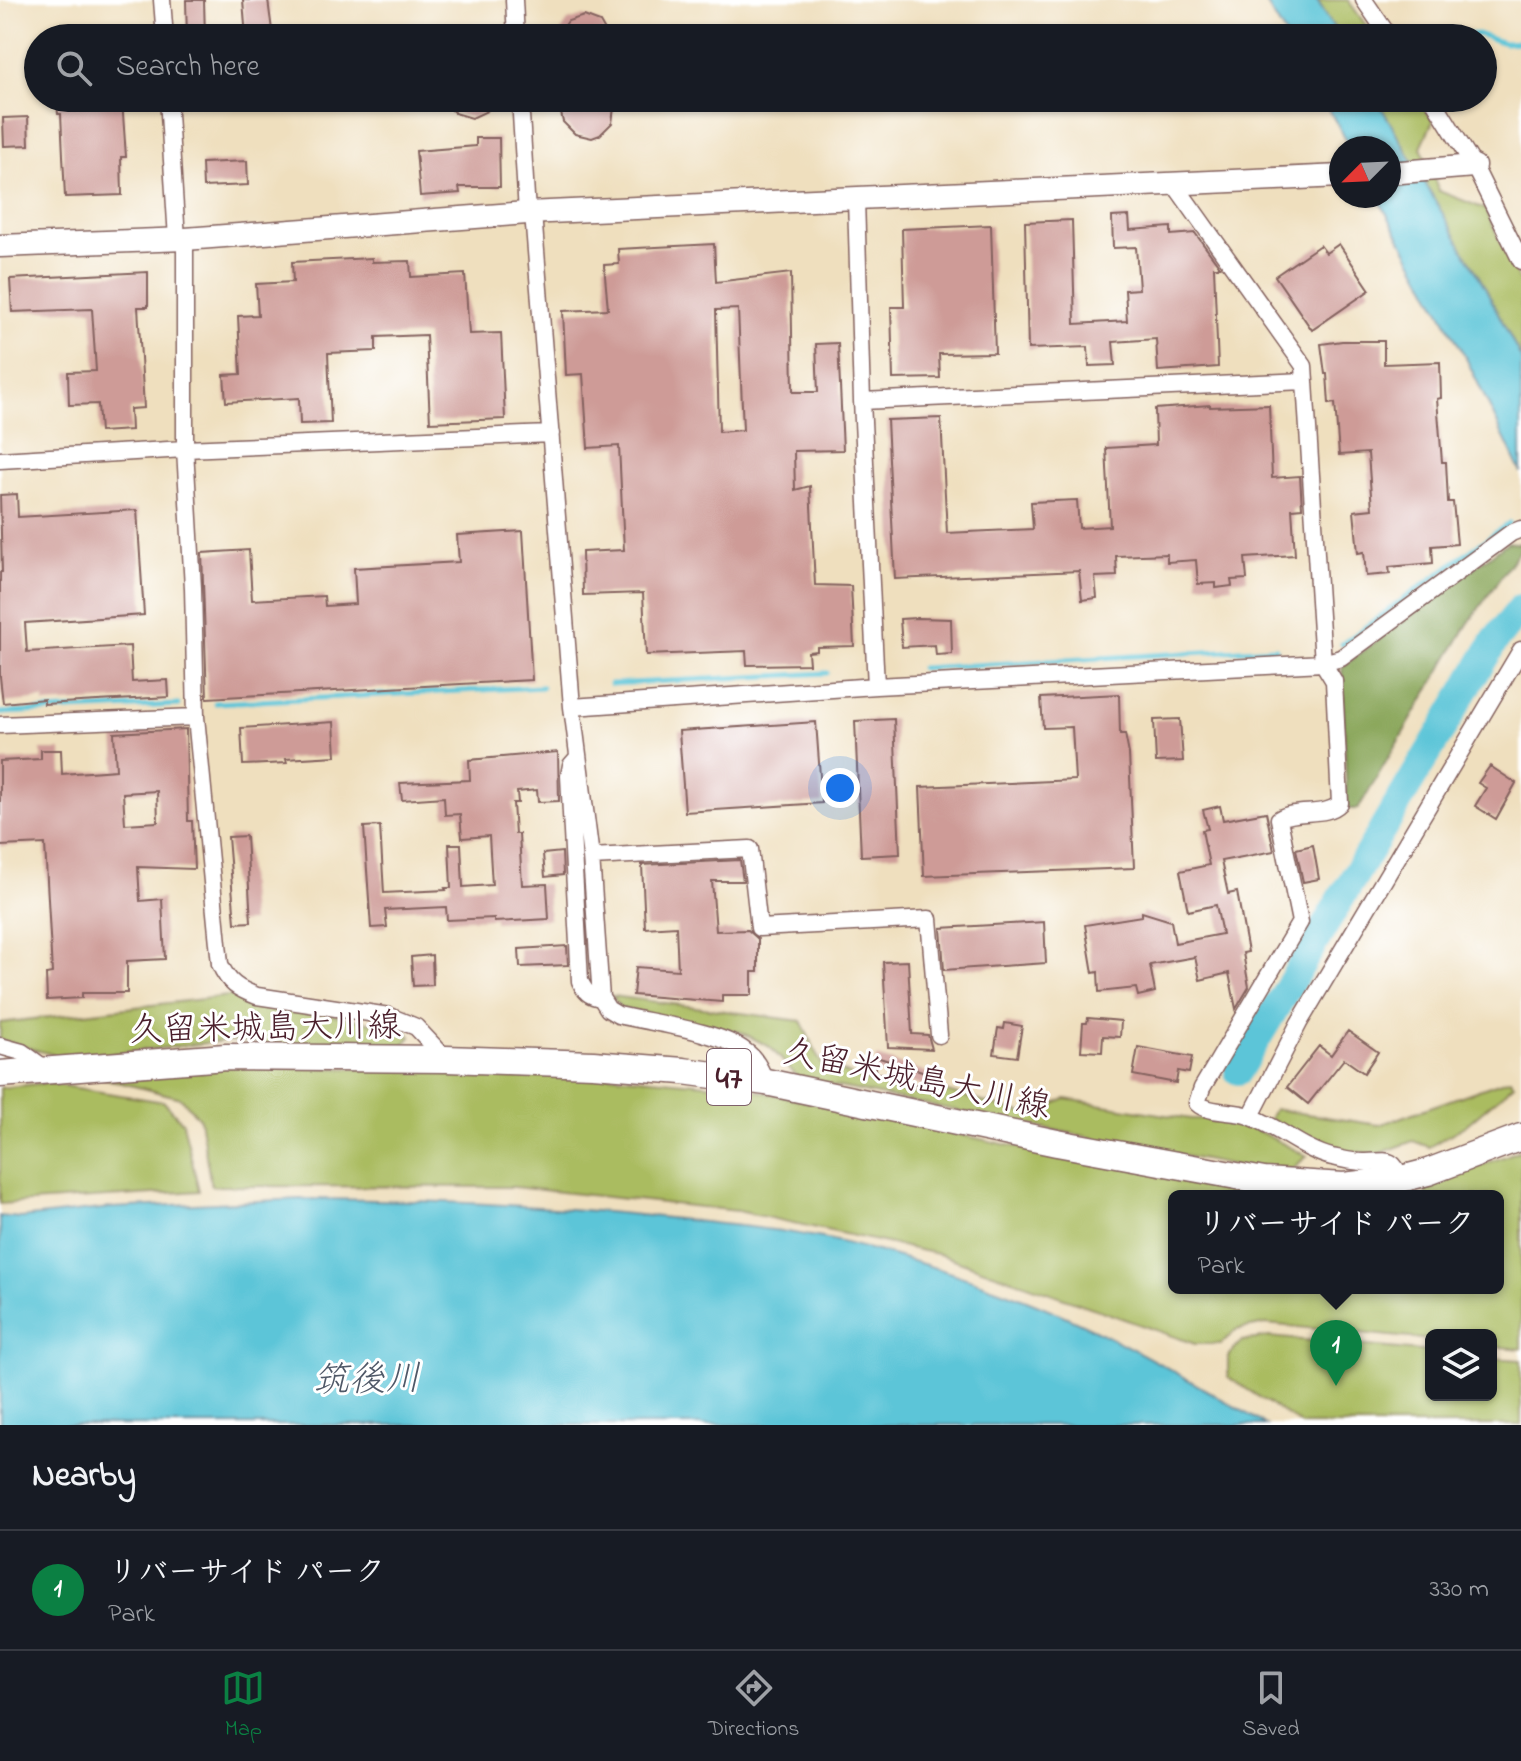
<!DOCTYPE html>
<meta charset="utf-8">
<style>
:root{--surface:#171b24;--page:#20242c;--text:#f1f3f6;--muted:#9ea1a6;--line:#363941;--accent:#0b8043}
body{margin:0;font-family:"Indie Flower","Klee One",sans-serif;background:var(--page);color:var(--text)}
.controls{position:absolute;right:24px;bottom:24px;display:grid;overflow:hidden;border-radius:12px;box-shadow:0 2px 6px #0004}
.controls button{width:72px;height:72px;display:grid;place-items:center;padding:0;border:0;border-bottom:2px solid var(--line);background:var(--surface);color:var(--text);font:40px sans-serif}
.compass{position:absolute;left:1329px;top:136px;width:72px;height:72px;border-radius:50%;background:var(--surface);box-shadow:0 2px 6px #0004;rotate:246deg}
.you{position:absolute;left:840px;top:788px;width:28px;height:28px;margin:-20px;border:6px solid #fff;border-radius:50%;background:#1a73e8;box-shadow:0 0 0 12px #1a73e833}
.badge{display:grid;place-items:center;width:52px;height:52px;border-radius:50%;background:var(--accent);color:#fff;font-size:26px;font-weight:700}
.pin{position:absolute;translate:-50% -66px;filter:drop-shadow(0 2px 4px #0008)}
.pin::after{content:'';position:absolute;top:42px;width:28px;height:24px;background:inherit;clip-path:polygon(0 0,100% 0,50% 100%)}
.popup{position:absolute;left:1168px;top:1190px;width:336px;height:104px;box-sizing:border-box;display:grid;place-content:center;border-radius:12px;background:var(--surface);filter:drop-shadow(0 2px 6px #0005);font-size:26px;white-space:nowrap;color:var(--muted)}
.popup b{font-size:30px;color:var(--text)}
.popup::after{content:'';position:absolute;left:50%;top:100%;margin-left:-16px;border:16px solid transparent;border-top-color:var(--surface)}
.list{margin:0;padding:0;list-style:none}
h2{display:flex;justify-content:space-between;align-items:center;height:104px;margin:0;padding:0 32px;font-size:34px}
h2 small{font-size:26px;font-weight:400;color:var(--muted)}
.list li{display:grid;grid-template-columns:52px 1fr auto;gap:24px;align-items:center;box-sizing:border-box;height:120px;padding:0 32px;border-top:2px solid var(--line)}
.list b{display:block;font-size:30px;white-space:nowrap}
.list p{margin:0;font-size:26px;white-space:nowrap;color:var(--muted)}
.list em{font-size:26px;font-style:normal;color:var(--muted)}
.icon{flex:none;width:44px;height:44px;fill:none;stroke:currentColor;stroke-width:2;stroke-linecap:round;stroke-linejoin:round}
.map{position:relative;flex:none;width:1521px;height:1425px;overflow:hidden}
.search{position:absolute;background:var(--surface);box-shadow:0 2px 6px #0004;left:24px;right:24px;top:24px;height:88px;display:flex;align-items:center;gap:20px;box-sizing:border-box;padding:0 28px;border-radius:44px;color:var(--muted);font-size:30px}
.sheet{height:224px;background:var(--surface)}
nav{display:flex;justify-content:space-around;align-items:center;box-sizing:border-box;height:112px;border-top:2px solid var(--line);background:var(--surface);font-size:22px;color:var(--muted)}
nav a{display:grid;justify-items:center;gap:4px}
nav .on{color:var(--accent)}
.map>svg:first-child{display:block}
</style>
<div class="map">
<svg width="1521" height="1425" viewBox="0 0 1521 1425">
<rect width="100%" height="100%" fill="#fff"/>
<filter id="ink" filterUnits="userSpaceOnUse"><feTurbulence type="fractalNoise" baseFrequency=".0125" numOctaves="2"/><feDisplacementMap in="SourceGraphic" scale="16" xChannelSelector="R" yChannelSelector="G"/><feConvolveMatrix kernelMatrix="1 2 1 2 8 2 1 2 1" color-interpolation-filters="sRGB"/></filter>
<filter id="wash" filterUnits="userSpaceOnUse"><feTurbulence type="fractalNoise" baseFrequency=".006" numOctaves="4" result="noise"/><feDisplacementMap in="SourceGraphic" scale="32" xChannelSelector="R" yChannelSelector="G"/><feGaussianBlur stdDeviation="1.8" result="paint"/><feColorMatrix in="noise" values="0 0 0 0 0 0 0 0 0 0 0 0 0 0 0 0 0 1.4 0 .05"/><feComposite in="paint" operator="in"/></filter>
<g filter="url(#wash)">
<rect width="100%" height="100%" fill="#efdfbe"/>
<path fill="#aabc60" stroke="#7a6e46" stroke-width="2" d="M1317,0H1348L1375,38H1340Z
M1376,98H1417L1433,121L1421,147L1439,191L1485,209L1521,285V359L1485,287Z
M237,995L406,1030L411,1037L398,1051L224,1041L69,1059L0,1040V1023Z
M612,996L801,1021L821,1063C852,1075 913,1105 944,1091L1029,1115L1066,1099L1191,1119H1235L1307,1156L1291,1170L1264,1172L799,1079L770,1047L741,1032L620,1008Z
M233,1066L595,1074L740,1087L1058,1156L1309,1196H1174V1288H1498V1196H1427L1425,1187L1521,1150V1349L1491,1346V1335H1431V1340L1266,1324L1236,1330L1221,1344H1195L942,1255L738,1211L514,1187L211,1186L200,1119L181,1098L102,1078Z
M1510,1079L1514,1084L1466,1125L1429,1147L1413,1141L1378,1154L1333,1150L1269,1119L1274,1109L1379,1125Z
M45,1083L164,1102L183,1123L199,1191L0,1204V1088Z
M1269,1337L1431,1352V1395H1491V1358L1521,1360V1425H1302L1228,1377V1356L1242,1341Z"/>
<path fill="#87a456" stroke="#686240" stroke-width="2" d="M1508,542L1521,544V548L1468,624L1358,809H1347L1342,667Z"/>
<path fill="#5cc5d8" stroke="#537282" stroke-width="2" d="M1264,0H1317L1340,38H1287Z
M1322,98H1376L1485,287L1521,359V473L1466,358L1377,196H1389V148H1351Z
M302,1199C434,1200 564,1205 695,1221C745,1227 797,1231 845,1243C900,1256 955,1273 1008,1293C1099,1326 1183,1376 1266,1425H0V1216L21,1218L110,1208Z"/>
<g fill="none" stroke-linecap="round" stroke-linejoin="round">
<path stroke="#5cc5d8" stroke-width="5" d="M1430,38L1478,34L1504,43L1521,42
M1342,644L1509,523
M921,668L1276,648
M611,684L827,673
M215,703L542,687
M0,713L178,705"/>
<path stroke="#5cc5d8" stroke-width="28" d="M1238,1071L1496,639L1521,608"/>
</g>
<g id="blocks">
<path fill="#ce9b97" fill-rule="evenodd" d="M186,0H204L205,38H187Z
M243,0H268L273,38H246Z
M584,16L600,22L609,38H556L568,21Z
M439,98H498L487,111L472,118L455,113Z
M565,98H611L614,107L612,123L600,135L592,138L575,134L563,122L561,113Z
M122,100L126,157H121L122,195L65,197L61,114H58L57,103Z
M28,117L29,145L4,146L3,118Z
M476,138H499L500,187H459L460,193L420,196L416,151L476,146Z
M247,161L248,185L203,187L202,163Z
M1129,216L1130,230L1171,227V235L1195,233L1220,267H1214L1218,367L1158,371L1156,339L1113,342L1115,365L1089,366L1088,347L1028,349L1025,222L1072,220L1075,324L1127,321L1125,290L1139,289L1136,247L1113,248L1112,217Z
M991,225L995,353L939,354L940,378L893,379L891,307H904L902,229Z
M714,244L716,282L791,273L793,392H818L816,344L838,343L843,450L794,451L795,490L810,486L815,585L851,586L854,646L817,647V651L808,652L809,664L747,665L746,651L646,655L643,593L583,595L582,552L624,550L619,446L588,448L583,374L566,375L563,311L608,309L604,265L619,264L618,249ZM738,309L743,430L719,432L716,310Z
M1339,244L1370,290L1312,330L1275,276L1320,245L1326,253Z
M372,258V262L410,261L411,277L465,274L469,334L501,333L505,419L430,422L426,335L376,337V351L328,353L331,423L300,424L299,398L226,402L224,375L241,374L238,316L258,315L256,284L293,282L292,262Z
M148,272V307H138L144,408L130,409L131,430L100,432L98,404L69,405L68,372L96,371L92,309L12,312L10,279Z
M1342,341H1384V364L1440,362L1441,398L1437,399L1442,462H1446L1448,502H1453L1457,544L1432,546L1433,563L1389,567L1390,574L1366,576L1364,552L1358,553L1354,511L1372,509L1368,453L1339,455L1335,403L1329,404L1327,374H1325L1321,344Z
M1210,405V407L1269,405L1272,478L1300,476L1302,508L1292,509L1295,555L1245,558L1247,579L1231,580L1232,586L1216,588V583L1198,584L1196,560L1167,562V554L1116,556L1117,576L1095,577L1097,598L1082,600L1079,571L895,579L887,420L941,418L947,533L1033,529L1031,502L1077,500L1079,528L1110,526L1106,448L1156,445L1155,409Z
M17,494L18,517L137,510L144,615L25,623L27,652L130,646L132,682L168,680L169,697L44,704V699L3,703L0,677V572H2L0,495Z
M523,531L532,680L207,698L202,553L249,550L252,600L324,596L325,606L356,604L354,568L459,562L457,535Z
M917,618L951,619L952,654L936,655L935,645L902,647L900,619Z
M1119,694L1120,734H1125L1129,754L1134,868L924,876L920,787L1075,780L1072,727L1043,728L1041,698Z
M894,719L900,854L861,856L855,721Z
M1180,719L1183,761L1156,762L1154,720Z
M334,722L336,756L286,759L287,763L243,765L241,728Z
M816,722L822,803L685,812L679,731Z
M186,729L188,821H192L194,869L138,867L140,901L162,899L165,959L127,961V993H82V998L47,1000L46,974L52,973L45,844L0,846V761L41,759V750H61L62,774L116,770L114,733ZM157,791L158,822L125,824L123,793Z
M558,752L559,801L538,802L537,790L517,792L518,803H513L515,834H519L522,885L547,884L549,919L494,922V918L447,920L446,907L385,910L387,927L371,928L364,827L380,826L384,893L446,890L445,888H451L449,844H461L463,887L492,885L489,836L462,838L460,814L445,815L444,797L402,800L400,783L470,780L469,760Z
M1490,766L1516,783L1496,819L1475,806L1486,788L1478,783Z
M1220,806L1223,820L1266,812L1274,851L1221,861L1228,894L1237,892L1248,952L1243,953L1249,987L1236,1009L1229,973L1200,980L1195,957L1150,965L1155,992L1138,996L1136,988L1099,992L1098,972L1093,973L1085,925L1142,916V912L1171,921L1175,943L1222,934L1216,905L1188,911L1180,871L1209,865L1202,830L1208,829L1203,810Z
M246,836L251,922L235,923L228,837Z
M1313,845L1319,879L1303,882L1296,849Z
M562,852L563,875L545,877L543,854Z
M740,860L743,881H712L716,931L748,930L758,939V972H752V995H722V1002L633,995L636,967L678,970L676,926L645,928L642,865Z
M1044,922L1046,963L944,970L941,928Z
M567,946L568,965L520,967L519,949Z
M432,955L433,985L413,986L411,957Z
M908,961L912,1034L928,1035L932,1049L888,1047L883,962Z
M1088,1018L1121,1021L1120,1037L1103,1036L1102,1052L1081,1051L1083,1023H1087Z
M1005,1023L1022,1026L1017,1057L994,1054L998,1028L1004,1029Z
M1348,1031L1378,1052L1364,1073L1344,1059L1308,1104L1287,1087L1319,1046L1331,1055Z
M1138,1047L1192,1057L1189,1073L1178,1071L1176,1083L1133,1075Z
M876,1057L932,1074L928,1088L905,1081L908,1074L875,1073Z"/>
</g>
</g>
<g filter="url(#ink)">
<use href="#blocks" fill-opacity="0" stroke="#84625e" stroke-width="2"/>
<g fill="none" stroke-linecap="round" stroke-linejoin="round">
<defs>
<path id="street" d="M162,0L165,38
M514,0L516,38
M1364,0L1390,38
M168,98L177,239
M520,98L527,213
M1432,98L1474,166L1521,261
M856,199L862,401L876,686
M533,213L572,707L591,857L601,998L608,1009L618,1015C651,1023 720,1031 745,1051C756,1058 761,1071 766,1082
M185,239V449L193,588L196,717L220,964C228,983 238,989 257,996L389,1016L416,1027L446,1059
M862,401L1304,381
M0,460L185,449L551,434
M572,707L876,686L1323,663L1304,366L1175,185
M0,725L196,717
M578,757L571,765L569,776L580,981C585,992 589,996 601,998
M591,857L750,849L759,928L929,919L939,1035
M0,1046L22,1052L47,1070
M1251,1116L1299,1023L1521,650
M1401,1179C1392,1154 1384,1163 1363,1162C1353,1162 1342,1159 1332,1157C1303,1150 1277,1126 1249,1116C1234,1110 1208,1114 1197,1103L1202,1088L1300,922L1279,819C1297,808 1326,818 1340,803L1334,681L1323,663L1341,658L1511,533L1521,529"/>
<path id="secondary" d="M1389,173L1474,166
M0,246L185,239L527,213L1341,176"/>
<path id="primary" d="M0,1074L226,1057L446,1059L593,1064L683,1071L766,1082L1057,1143L1264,1181L1344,1186L1401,1179L1428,1172L1521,1137"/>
</defs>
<use href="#street" stroke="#84625e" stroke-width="19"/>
<use href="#secondary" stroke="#84625e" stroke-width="25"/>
<use href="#primary" stroke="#84625e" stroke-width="29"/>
<use href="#street" stroke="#fff" stroke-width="16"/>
<use href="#secondary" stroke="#fff" stroke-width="22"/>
<use href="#primary" stroke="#fff" stroke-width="26"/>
</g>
</g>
<g text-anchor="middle" stroke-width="6" stroke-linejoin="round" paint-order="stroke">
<rect fill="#fff" stroke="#80626b" stroke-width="2" x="707" y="1049" width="44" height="56" rx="6"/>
<g font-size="32" font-weight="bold" fill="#4a1f2b">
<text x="729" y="1088">47</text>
</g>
<g font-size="34" fill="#4a1f2b" stroke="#fff">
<text transform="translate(265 1026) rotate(-1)" y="12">久留米城島大川線</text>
<text transform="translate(917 1077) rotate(12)" y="12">久留米城島大川線</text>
</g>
<g font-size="36" font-style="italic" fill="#505968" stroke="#fff">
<text transform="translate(367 1377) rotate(-1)" y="13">筑後川</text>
</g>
</g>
</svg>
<div class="controls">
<button><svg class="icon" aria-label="layers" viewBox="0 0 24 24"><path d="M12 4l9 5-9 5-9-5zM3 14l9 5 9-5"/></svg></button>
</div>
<svg class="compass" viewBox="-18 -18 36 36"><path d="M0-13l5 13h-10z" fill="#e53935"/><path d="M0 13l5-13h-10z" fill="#9ea1a6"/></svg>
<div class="you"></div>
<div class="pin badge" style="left:1336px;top:1386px">1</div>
<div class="popup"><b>リバーサイド パーク</b>Park</div>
<div class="search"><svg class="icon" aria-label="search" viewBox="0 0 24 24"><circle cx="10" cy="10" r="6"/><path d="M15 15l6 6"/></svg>Search here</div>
</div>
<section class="sheet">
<h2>Nearby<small></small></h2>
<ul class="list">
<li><span class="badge">1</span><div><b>リバーサイド パーク</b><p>Park</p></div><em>330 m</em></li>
</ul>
</section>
<nav>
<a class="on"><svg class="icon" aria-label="map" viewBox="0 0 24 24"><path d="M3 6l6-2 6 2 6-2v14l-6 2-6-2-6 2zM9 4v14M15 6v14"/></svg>Map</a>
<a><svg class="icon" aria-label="directions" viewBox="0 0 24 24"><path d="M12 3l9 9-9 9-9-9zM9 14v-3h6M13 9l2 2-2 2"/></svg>Directions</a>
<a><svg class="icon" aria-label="saved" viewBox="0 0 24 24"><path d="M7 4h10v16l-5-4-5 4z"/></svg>Saved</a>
</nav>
